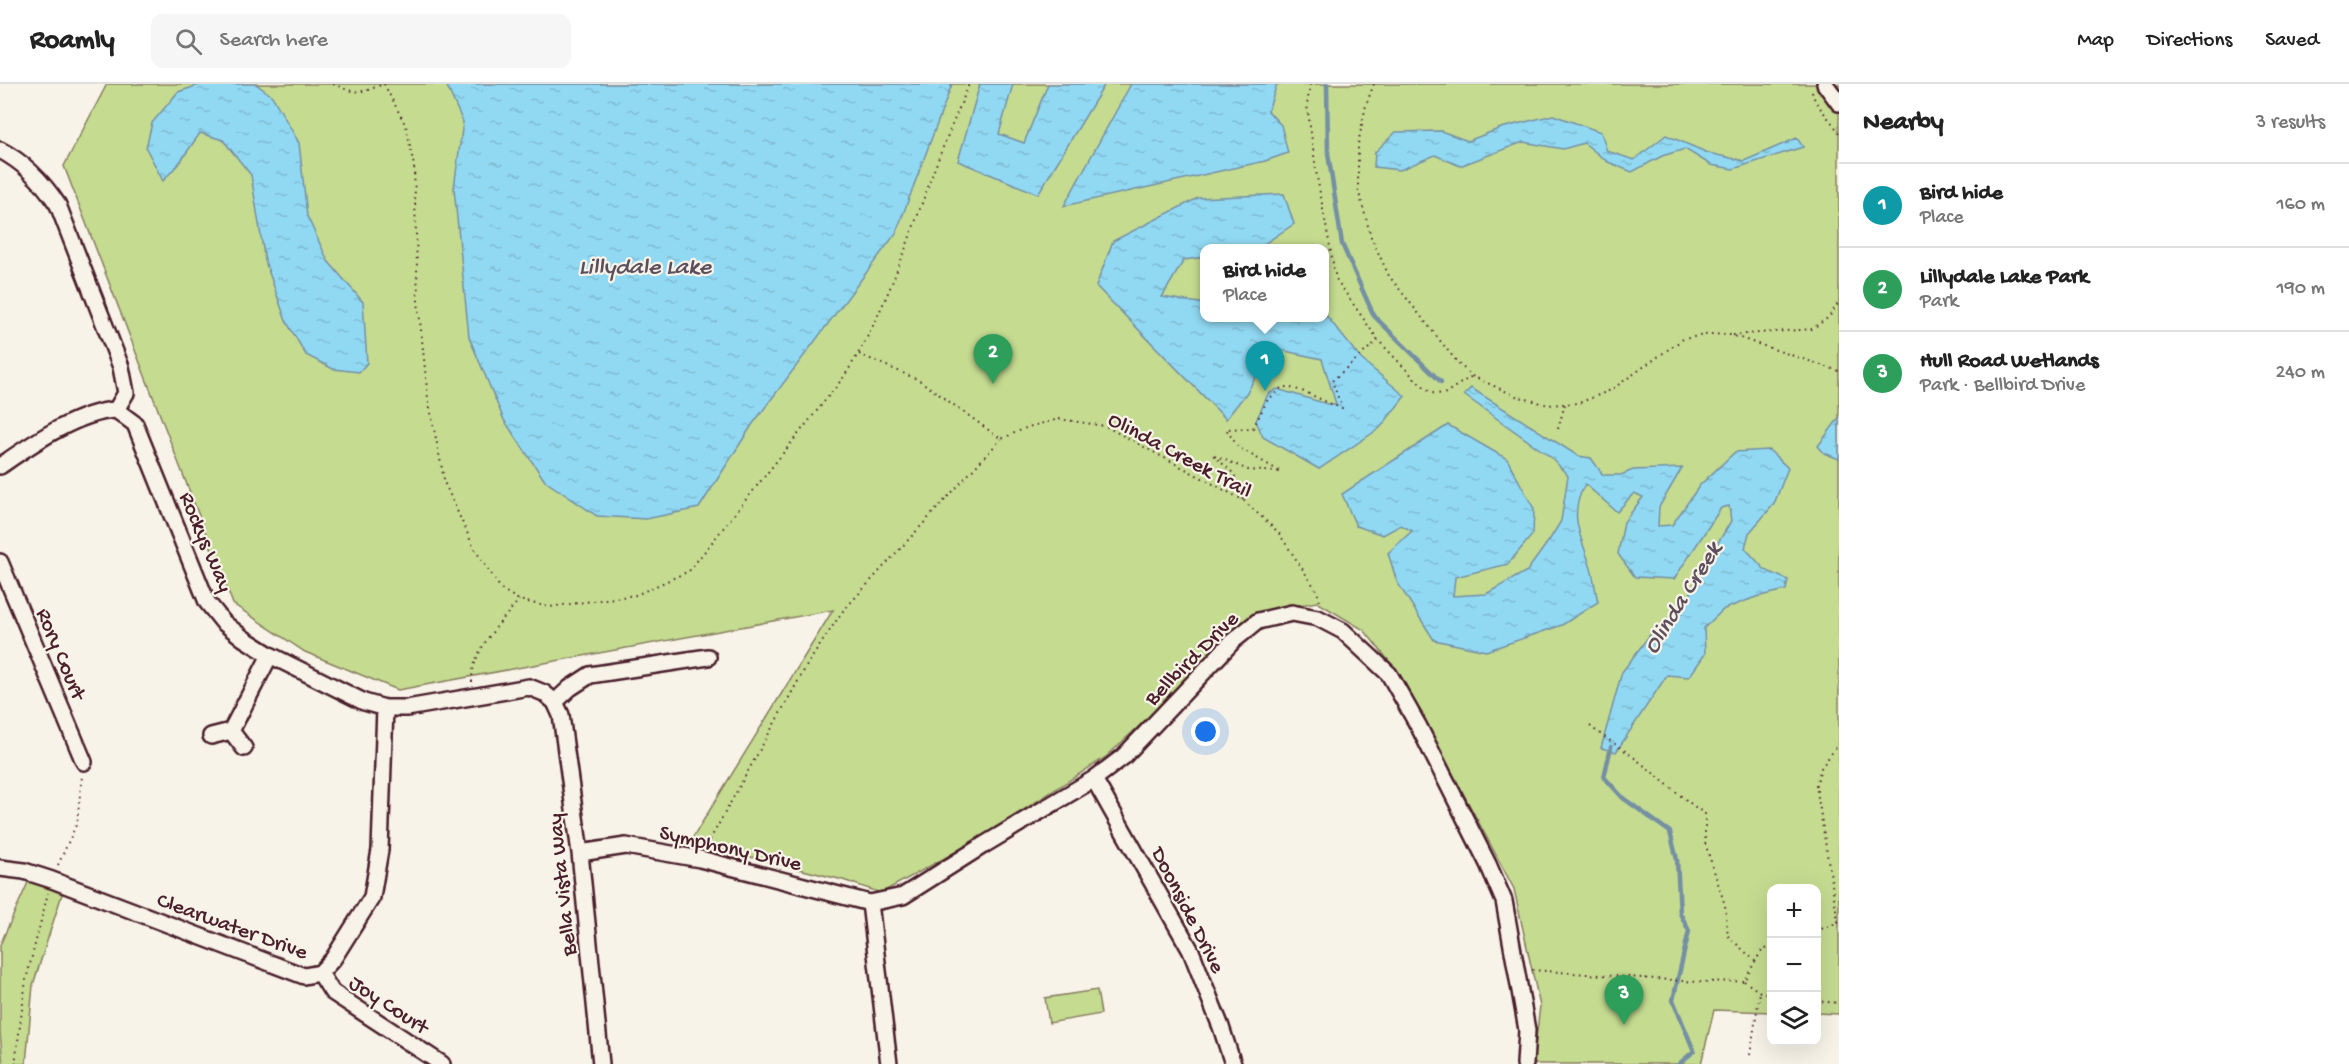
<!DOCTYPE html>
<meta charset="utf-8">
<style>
:root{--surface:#fff;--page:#f6f6f6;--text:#222;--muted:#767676;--line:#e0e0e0;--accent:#1a73e8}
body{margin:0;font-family:"Gochi Hand",sans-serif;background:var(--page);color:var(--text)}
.controls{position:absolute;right:18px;bottom:18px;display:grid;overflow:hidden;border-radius:12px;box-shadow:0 6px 24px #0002}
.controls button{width:54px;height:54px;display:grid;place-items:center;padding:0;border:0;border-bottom:2px solid var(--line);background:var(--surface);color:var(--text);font:30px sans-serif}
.you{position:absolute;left:1206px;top:648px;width:21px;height:21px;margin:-15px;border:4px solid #fff;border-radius:50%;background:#1a73e8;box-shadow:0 0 0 9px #1a73e833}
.badge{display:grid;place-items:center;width:39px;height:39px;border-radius:50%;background:var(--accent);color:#fff;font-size:20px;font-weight:700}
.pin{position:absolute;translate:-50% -50px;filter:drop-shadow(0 2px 3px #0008)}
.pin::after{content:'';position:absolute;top:32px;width:21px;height:18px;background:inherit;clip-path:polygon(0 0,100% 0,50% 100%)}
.popup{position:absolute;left:1200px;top:160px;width:129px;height:78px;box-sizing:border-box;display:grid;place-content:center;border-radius:12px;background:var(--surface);filter:drop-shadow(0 2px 4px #0005);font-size:20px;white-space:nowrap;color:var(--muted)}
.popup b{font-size:22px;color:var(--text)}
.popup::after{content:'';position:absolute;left:50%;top:100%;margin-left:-12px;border:12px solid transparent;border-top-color:var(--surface)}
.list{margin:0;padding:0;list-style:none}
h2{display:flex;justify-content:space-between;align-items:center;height:78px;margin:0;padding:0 24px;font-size:26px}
h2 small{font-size:20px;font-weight:400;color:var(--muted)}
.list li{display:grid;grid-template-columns:39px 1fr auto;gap:18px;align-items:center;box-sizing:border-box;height:84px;padding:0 24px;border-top:2px solid var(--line)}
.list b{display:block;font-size:22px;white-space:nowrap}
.list p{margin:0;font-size:20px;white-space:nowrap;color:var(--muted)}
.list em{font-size:20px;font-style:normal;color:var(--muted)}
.icon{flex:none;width:33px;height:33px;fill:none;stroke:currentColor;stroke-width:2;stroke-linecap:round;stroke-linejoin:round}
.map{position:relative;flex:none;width:1839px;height:980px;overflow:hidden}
header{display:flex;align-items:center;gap:36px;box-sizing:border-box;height:84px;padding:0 30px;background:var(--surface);border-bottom:2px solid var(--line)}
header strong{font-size:28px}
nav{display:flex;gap:33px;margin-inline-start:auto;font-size:21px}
.search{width:420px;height:54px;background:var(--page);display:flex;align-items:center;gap:15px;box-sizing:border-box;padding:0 21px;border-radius:12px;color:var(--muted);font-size:22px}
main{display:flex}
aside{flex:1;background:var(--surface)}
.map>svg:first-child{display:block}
</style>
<header>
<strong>Roamly</strong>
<div class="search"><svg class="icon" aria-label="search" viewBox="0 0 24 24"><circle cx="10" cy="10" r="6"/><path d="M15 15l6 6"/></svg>Search here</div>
<nav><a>Map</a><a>Directions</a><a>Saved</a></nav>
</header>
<main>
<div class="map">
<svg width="1839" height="980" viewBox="0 0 1839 980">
<defs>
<pattern id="water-ripples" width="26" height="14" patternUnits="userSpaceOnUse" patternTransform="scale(1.5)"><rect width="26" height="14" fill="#91d9f3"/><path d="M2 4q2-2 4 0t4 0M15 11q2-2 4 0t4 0" fill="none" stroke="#7fbad0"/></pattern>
</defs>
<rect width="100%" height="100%" fill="#f7f3e8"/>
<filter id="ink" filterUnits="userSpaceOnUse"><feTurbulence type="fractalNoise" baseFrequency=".0167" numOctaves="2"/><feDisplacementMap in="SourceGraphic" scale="12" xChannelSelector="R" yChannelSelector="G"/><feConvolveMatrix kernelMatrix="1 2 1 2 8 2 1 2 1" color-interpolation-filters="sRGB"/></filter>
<g filter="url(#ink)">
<path fill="#c4db90" stroke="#877d5e" stroke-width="1.5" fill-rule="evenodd" d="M107,0H1839V930L1817,929L1816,804H1772L1771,928L1714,926L1701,980H1533L1540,922L1514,805L1401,592L1364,546L1317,518L1258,528L1234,544L1169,614L1106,673L970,760L881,809L843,796L690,758L833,526L398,606L305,568L233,520L64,82ZM1205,164H1325V234H1205Z
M30,794L65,801L33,901L26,980H3L0,949V861Z
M1097,906L1101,930L1049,939L1045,914Z"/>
<path fill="url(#water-ripples)" stroke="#758fa3" stroke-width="1.5" d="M202,0H256L272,12L299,59L307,132L328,177L363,218L367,279L359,288L333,285L306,271L286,237L265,177L251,91L223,56L200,49L180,78L163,97L146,64L152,39L178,8Z
M446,0H952L896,149L752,341L699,424L646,435L597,432L545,397L504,336L469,253L454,104L463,38Z
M980,0H1013L999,50L1024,59L1048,0H1105L1038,110L958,77Z
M1131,0H1277L1268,27L1281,41L1288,69L1265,77L1064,122Z
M1553,31L1601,48L1607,67L1634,76L1666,51L1708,69L1744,77L1797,54L1803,63L1733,85L1711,81L1685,65L1662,72L1632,88L1608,78L1584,59L1563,65L1523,58L1460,82L1435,71L1400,86L1374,83L1375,68L1396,48L1441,47L1468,57L1501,44Z
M1284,110L1294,140L1258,164H1205V173L1184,176L1162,213L1205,220V234H1325V230L1361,275L1405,312L1380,344L1319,385L1263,353L1256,337L1268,310L1277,305L1327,320H1336L1322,275L1271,264L1248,307L1226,335L1096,202L1113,157L1198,114Z
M1471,304L1578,372L1591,374L1603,391H1621L1633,386L1682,384L1659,423L1658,442L1672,441L1700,401L1735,368L1769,366L1788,384L1774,420L1749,449L1745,464L1765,486L1788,496L1786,506L1756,513L1724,525L1704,544L1705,570L1689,593L1667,591L1616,668L1601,664L1622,588L1652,548L1685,522L1697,494L1731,437L1729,422L1721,424L1674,495L1635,493L1618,470L1624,438L1643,413L1634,409L1617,428L1585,400C1568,431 1580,450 1590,481C1594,493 1595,506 1598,518L1562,541L1486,567L1434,556L1397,498L1388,469L1412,447L1401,441L1383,451L1356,442L1342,410L1448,341L1507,375L1534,425L1533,450L1508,480L1455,493L1453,512L1486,510L1527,487L1550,455L1561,437L1568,392L1552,374L1464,311Z
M1839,334V375L1824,369L1818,362Z"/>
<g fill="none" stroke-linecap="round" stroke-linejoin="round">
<path stroke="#758fa3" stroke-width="4.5" d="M1327,0L1328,69L1342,160L1374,232L1441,298
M1611,663L1604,693L1623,714L1670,748L1677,776L1680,829L1689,847L1673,916L1694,967L1679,980"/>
<defs>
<path id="street" d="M1825,0L1839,19
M0,66C25,79 43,98 58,121L121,283L126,309L116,326
M116,326L135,340L207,518L223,538L243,554L270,571L364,618L385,624H407L529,603L544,609L555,618L570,604L590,591L708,573
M0,382C32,360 77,328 116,326
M0,478L84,678
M555,618L561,631L580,769L601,980
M231,647L270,571
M211,652L231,647L244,664
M1094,695L1191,867L1221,943L1233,980
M580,769L626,762L700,775L870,819L903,812L982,762L1094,695L1123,673L1233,557L1258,537L1292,529L1318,534L1343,547L1389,590L1419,643L1488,780L1504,817L1527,946L1525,980
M0,784L24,787L52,796L304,892L320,889L333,875L372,813L380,766L385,624
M870,819L889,980
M320,889L332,908L442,980"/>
</defs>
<use href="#street" stroke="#4a1f2b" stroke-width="20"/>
<path stroke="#4a1f2b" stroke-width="2" stroke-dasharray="1.5 4.5" stroke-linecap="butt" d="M333,0C355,10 361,10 383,0
M384,0L406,42L414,82L418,217L428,314L445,400L474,464L501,505L519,516L549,523L636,511L689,487L843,294C885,231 907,159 933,89C944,59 957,30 969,0
M1310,0L1307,21L1317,93L1336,195L1378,256L1417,297L1432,309L1444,310L1472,292
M1374,0L1366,21L1358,60V105L1371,153L1389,192L1457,278L1472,292L1516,312L1548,321L1579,319L1611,306L1683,255L1710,250L1731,251L1839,287
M1812,8C1816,23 1831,35 1839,49
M1733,251L1812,245L1829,233L1839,218
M859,270L919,296L1001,355L1028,343L1059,335L1105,342L1243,416L1278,448L1317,507L1320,518
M1558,345L1565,320
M1243,416L1234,390L1212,370L1248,386L1281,388L1238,363L1226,345L1253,344L1267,317L1282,303C1302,303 1322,318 1342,324L1332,297L1378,256
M472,598C471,567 501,538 519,516
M1590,642C1603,653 1618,661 1632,672C1657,691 1679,712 1705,730V759L1725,821L1728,852L1755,877
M707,761L807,581L842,528L1001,355
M58,781L77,739L82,692
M1838,838L1816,701L1821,684L1839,659
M1816,847L1839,838
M1532,886L1697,898L1744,897L1762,866L1772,863
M1744,897L1760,908L1772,910
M1816,917L1839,919
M1750,971L1760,908
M15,980L26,896L48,809"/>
<use href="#street" stroke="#f7f3e8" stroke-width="15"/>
</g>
</g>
<g text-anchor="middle" stroke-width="4.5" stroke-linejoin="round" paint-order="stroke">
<g font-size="22" fill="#4a1f2b" stroke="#f7f3e8">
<text transform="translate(1181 369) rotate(28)" y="8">Olinda Creek Trail</text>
<text transform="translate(208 457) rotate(67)" y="8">Rockys Way</text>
<text transform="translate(63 569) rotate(67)" y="8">Rory Court</text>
<text transform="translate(1190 573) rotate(-45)" y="8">Bellbird Drive</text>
<text transform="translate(731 762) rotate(13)" y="8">Symphony Drive</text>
<text transform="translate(560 801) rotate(-96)" y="8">Bella Vista Way</text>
<text transform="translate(1190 825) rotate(63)" y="8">Doonside Drive</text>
<text transform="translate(233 840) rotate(20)" y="8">Clearwater Drive</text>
<text transform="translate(390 919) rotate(33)" y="8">Joy Court</text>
</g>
<g font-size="24" font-style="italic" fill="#5c4e5d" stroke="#f7f3e8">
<text x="645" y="189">Lillydale Lake</text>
<text transform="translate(1681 513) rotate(-58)" y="8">Olinda Creek</text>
</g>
</g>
</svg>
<div class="controls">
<button>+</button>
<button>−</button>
<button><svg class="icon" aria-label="layers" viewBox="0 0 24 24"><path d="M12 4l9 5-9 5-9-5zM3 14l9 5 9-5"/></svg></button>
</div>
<div class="you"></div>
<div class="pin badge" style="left:1265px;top:307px;background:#0f9aa8">1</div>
<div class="popup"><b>Bird hide</b>Place</div>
<div class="pin badge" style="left:993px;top:300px;background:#2e9e5b">2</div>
<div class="pin badge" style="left:1624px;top:941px;background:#2e9e5b">3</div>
</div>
<aside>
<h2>Nearby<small>3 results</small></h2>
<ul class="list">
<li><span class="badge" style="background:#0f9aa8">1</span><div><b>Bird hide</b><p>Place</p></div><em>160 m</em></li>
<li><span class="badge" style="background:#2e9e5b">2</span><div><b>Lillydale Lake Park</b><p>Park</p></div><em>190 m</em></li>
<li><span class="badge" style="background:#2e9e5b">3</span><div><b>Hull Road Wetlands</b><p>Park · Bellbird Drive</p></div><em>240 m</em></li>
</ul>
</aside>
</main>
